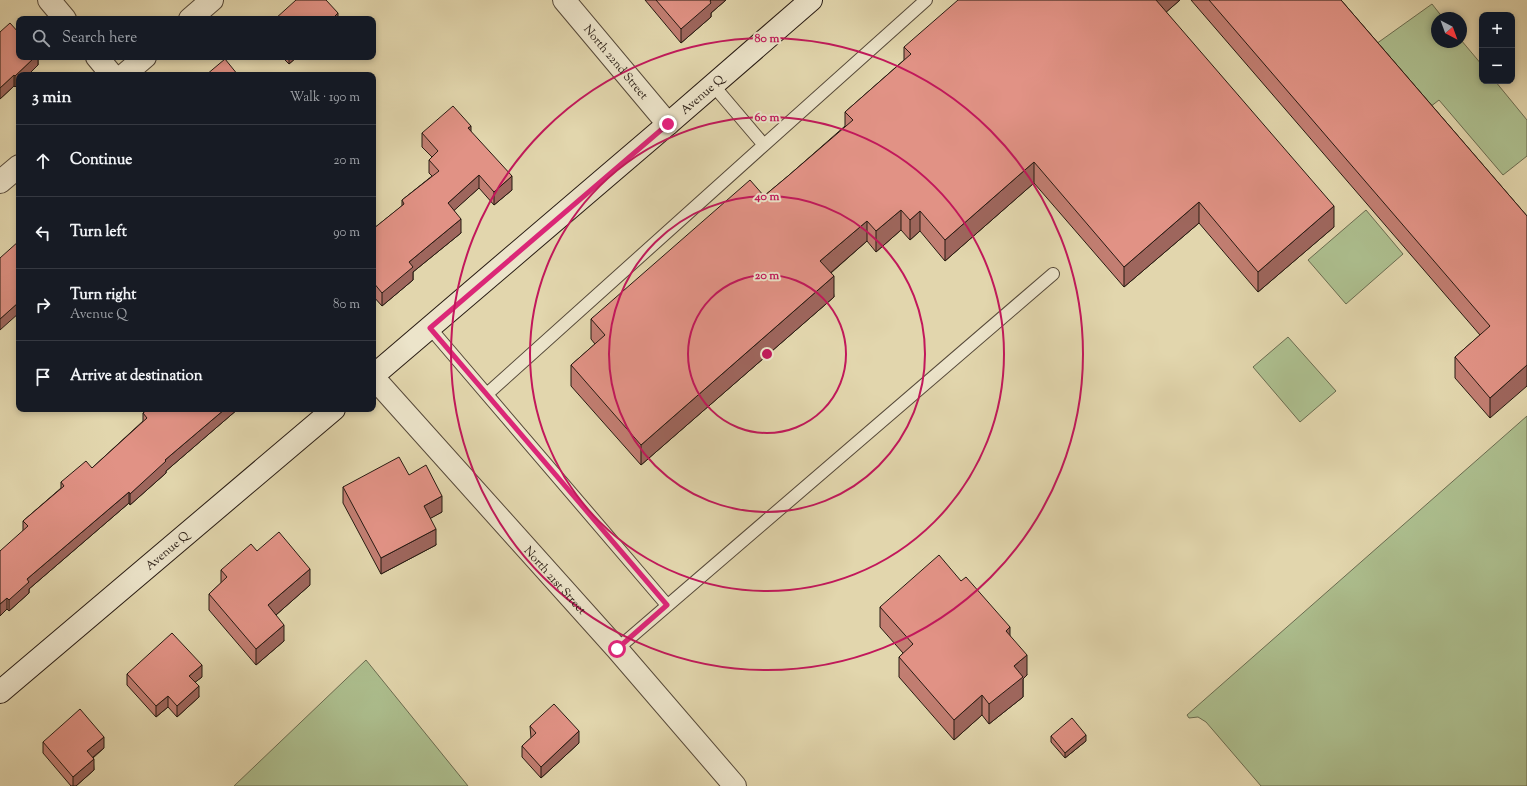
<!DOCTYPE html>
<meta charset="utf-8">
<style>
:root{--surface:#171b24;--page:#242831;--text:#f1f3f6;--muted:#9ea1a6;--line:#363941}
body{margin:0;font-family:"Sorts Mill Goudy",serif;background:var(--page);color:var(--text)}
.controls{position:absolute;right:12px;top:12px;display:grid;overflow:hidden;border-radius:8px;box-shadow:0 2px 6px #0003}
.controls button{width:36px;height:36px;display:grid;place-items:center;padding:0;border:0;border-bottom:1px solid var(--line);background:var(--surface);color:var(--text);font:20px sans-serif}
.compass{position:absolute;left:1431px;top:12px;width:36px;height:36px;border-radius:50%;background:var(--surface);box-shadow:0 2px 6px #0003;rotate:139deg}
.stop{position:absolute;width:12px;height:12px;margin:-9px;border:3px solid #db2777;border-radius:50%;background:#fff}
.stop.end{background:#db2777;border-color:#fff;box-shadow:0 1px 4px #0008}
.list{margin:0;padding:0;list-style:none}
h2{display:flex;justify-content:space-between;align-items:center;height:52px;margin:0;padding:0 16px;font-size:17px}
h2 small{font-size:13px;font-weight:400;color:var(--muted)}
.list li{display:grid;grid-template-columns:26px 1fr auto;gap:12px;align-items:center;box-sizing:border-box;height:72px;padding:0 16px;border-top:1px solid var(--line)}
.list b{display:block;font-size:15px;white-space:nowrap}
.list p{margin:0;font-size:13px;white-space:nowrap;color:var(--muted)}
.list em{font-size:13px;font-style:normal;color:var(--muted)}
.icon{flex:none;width:22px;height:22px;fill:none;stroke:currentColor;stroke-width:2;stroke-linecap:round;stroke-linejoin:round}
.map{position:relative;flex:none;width:1527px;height:786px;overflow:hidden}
.search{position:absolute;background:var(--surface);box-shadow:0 2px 6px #0003;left:16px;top:16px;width:360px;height:44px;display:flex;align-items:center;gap:10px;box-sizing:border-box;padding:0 14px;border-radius:8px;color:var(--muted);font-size:15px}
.panel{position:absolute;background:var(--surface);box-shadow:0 2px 6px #0003;left:16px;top:72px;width:360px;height:340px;border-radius:8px}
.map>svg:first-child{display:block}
</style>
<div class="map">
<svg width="1527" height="786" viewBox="0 0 1527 786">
<rect width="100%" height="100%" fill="#e2d6ad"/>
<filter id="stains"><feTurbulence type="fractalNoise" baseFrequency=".005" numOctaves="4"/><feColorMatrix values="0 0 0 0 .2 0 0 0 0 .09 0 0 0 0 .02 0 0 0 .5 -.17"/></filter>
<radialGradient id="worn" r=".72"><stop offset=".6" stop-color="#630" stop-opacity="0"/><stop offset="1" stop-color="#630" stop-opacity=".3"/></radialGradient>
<path fill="#adbf8f" stroke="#6a6c50" d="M1432,4L1443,18H1437V42H1461V40L1482,65V81H1495L1527,120V156L1503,175L1439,100L1430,107L1376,44Z
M1366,210L1403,254L1346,304L1308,260Z
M1288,337L1336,391L1300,422L1253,367Z
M1527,416V786H1261L1206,722L1198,717L1189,718L1187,715Z
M366,660L468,786H234Z"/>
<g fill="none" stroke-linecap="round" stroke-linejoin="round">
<defs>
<path id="lane" d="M713,85L764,145L926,0
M430,328L667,605
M487,394L764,145
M617,649L1053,274"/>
<g id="street">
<path d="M49,0L65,19"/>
<path id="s1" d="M564,0L668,124"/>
<path d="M190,19L212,0"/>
<path d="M97,57L112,75"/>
<path d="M124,75L145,57"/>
<path d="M0,182L19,166"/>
<path id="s2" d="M373,377L617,649L735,786"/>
</g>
<g id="secondary">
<path id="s3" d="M373,376L668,124L811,0"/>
<path id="s4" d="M0,692L334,409"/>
</g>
</defs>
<use href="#lane" stroke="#564939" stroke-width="14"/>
<use href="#street" stroke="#564939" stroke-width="24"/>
<use href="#secondary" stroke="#271a12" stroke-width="24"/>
<use href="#lane" stroke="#ece4ca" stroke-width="12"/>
<use href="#street" stroke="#ece4ca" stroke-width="22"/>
<use href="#secondary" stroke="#ece4ca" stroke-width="22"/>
</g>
<path fill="#c27e72" stroke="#271a12" d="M645,0H726L711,13V17L681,43Z
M1180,0L1166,12L1334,227L1258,292L1199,223L1124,287L1034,183L945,261L920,231L910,240L901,230L876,252L867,241L831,273L834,297L641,465L571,386V365L595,344L591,339V319L764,196L788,176L845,126V112L904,60V47Z
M1191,0H1341L1527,216L1490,418L1455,378V357L1480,335Z
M0,32L38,57V65L28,75H19L15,87L14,86L0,99Z
M282,57H297L289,64Z
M471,132L512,190L494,205L479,188L454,210L461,233L413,272V280L382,306L373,296V229L402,206V200L432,176L429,173V160L432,157L422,147V133Z
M148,409H238L166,471V473L130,505L129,503L29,589V593L9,611L7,609L0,616L23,530V521L61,488V482L92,468L143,421V413Z
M409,475L442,512L430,518L436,545L381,574L343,503V487Z
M257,551L310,585L276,615L284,641L256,665L209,610V594L221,583V570Z
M880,607L1010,636L1027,675L1023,679V697L989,724L982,715L954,740L899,677V657L903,653L880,627Z
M127,674L202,677L195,682L199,697L177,717L168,707L156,717L127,685Z
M530,726L579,743L541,778L522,757V746L531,738Z
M1051,736L1086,741L1065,758L1051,742Z
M43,742L104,748L93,758L94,770L76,786H71L43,753Z"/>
<path fill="#9e665d" stroke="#271a12" d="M711,0H726L711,13V17L681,43V29Z
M1156,0H1180L1156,21Z
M338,13V19H332Z
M35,57H38V65L28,75H19V83L15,87V76Z
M289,57H297L289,64Z
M14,75V86L0,99V88Z
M471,126V139L468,128Z
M1034,162V183L945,261V240Z
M479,175V188L448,216V203Z
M512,176V190L494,205V192Z
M1199,202V223L1124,287V267Z
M1334,206V227L1258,292V272Z
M901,210V230L876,252V231Z
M920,211V231L910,240V220Z
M461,219V233L413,272V280L382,306V293L409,262Z
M867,221V241L820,282V261Z
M834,276V297L641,465V445Z
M19,302V313L0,330V319Z
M1527,365V386L1490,418V398Z
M225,409H238L166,471V473L130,505V494L165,460Z
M129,492V503L29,589V593L9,611V600L27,579Z
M442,496V512L424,522V506Z
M436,529V545L381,574V558Z
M310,569V585L268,622V605Z
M7,598V609L0,616V604Z
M284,625V641L256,665V649Z
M1010,627V647L1006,631Z
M1027,655V675L1023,679V697L989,724V704L1014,666Z
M202,665V677L189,687V676Z
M199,686V697L177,717V706Z
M982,695V715L954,740V720Z
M168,696V707L156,717V706Z
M579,731V743L541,778V767Z
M1086,735V741L1065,758V753Z
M104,737V748L87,762V751Z
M94,759V770L76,786H73V777Z"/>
<path fill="#e19285" stroke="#271a12" d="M296,0H326L338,13L332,19H275Z
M656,0H711L710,1L711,3L681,29Z
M958,0H1156L1334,206L1258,272L1199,202L1124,267L1034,162L945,240L920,211L910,220L901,210L876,231L867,221L820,261L834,276L641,445L571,365L605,335L591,319L750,180L764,196L788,176L853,120L845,112L911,54L904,47Z
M1209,0H1341L1527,216V365L1490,398L1455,357L1490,326Z
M10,23L19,33V57H35L15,76L14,75L0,88V32Z
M225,59L238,75H206Z
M453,106L471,126L468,128L512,176L494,192L479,175L448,203L461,219L409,262L413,267L382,293L373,282V229L404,204L402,200L439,171L429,160L438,151L422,133Z
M19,241V302L0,319V258Z
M148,409H225L165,460L166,461L130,494L129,492L27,579L29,582L9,600L7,598L0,604V551L28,526L23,521L64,486L61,482L86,461L92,468L147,418L143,413Z
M399,457L409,475L426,465L442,496L424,506L436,529L381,558L343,487Z
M279,532L310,569L268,605L284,625L256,649L209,594L227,577L221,570L251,544L257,551Z
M939,555L961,581L966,577L1010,627L1006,631L1027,655L1014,666L1023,677L989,704L982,695L954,720L899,657L913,644L880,607Z
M172,633L202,665L189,676L199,686L177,706L168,696L156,706L127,674Z
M554,704L579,731L541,767L522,746L536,733L530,726Z
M80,709L104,737L87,751L94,759L73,777L43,742Z
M1072,718L1086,735L1065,753L1051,736Z"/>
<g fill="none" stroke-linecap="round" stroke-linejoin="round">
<path stroke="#db2777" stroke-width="5" d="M617,649L667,605L430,328L668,124"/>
</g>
<g fill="none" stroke="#c2185b" stroke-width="2">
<circle cx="767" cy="354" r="79"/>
<circle cx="767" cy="354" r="158"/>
<circle cx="767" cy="354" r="237"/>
<circle cx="767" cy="354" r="316"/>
</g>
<g text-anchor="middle" stroke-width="4" stroke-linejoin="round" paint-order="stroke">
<g font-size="12" fill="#271a12" stroke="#ece4ca">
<text dy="4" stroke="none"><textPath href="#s1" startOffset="81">North 22nd Street</textPath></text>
<text dy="4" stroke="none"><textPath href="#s3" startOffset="433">Avenue Q</textPath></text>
<text dy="4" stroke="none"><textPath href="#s4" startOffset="219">Avenue Q</textPath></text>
<text dy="4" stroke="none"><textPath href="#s2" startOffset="273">North 21st Street</textPath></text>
</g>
</g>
<circle cx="767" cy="354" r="6" fill="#c2185b" stroke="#ece4ca" stroke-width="2"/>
<g font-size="12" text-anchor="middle" font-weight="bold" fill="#c2185b" stroke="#ece4ca" stroke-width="4" stroke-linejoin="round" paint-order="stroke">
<text x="767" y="42">80 m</text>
<text x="767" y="121">60 m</text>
<text x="767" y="200">40 m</text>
<text x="767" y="279">20 m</text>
</g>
<rect width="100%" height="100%" filter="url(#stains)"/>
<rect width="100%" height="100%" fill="url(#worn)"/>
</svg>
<div class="controls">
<button>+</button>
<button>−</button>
</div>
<svg class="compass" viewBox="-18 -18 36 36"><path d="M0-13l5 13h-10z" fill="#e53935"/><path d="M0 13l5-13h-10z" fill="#9ea1a6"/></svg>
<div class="stop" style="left:617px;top:649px"></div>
<div class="stop end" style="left:668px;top:124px"></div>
<div class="search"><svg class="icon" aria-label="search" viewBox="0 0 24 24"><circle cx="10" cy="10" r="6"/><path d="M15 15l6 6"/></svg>Search here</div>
<section class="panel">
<h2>3 min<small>Walk · 190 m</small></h2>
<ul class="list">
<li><svg class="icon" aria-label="ahead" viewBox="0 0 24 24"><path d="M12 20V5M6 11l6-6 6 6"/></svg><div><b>Continue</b></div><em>20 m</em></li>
<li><svg class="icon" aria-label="left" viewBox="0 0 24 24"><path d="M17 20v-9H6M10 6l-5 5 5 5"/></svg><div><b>Turn left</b></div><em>90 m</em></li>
<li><svg class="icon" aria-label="right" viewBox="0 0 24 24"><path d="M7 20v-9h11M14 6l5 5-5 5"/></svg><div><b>Turn right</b><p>Avenue Q</p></div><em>80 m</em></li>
<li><svg class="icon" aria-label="arrive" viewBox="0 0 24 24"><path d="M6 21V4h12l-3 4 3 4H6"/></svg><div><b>Arrive at destination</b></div></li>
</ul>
</section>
</div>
